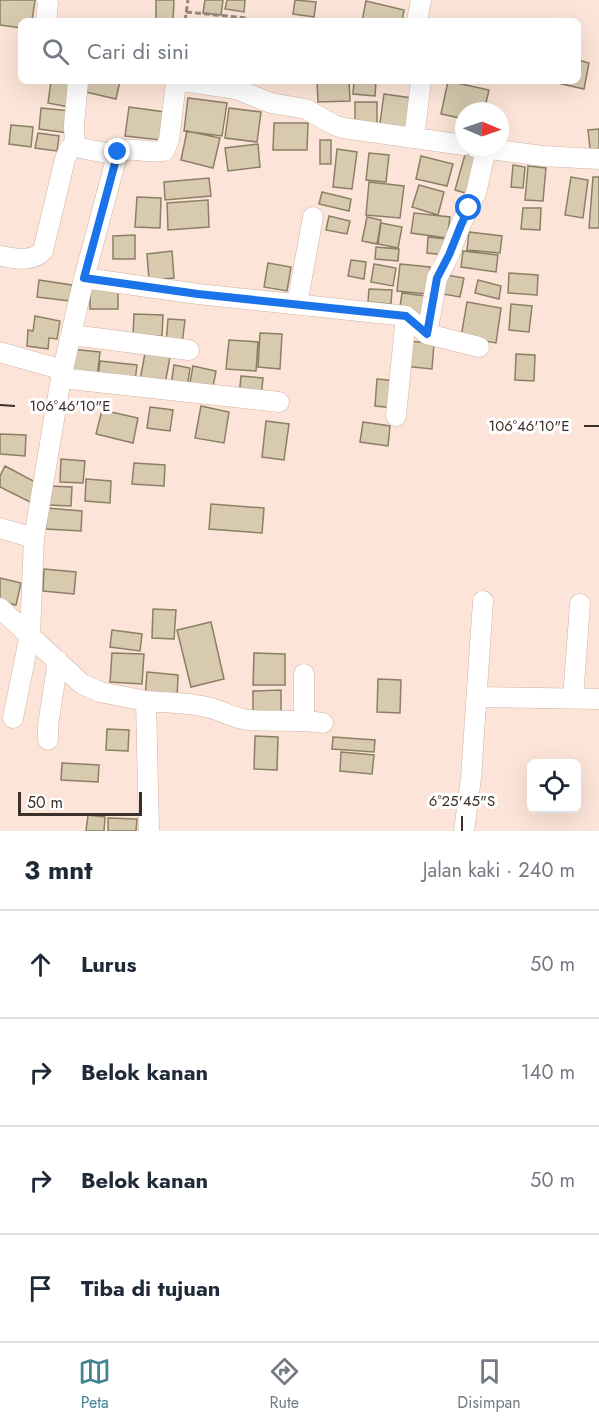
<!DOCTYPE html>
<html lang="id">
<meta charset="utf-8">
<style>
:root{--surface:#fff;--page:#f2f2f3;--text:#1f2937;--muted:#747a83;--line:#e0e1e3;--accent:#418295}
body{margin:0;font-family:Jost,sans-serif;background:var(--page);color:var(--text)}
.controls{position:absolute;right:18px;bottom:18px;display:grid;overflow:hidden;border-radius:9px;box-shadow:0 6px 24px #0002}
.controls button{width:54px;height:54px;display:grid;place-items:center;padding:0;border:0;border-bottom:2px solid var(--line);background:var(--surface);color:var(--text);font:30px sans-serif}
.compass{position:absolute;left:455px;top:102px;width:54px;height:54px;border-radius:50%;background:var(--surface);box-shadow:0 6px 24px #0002;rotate:92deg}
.scale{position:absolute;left:18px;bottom:15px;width:124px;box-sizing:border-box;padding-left:6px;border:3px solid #3b2f29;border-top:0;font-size:16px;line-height:21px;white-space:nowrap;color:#3b2f29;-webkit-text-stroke:4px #fff;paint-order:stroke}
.stop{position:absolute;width:18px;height:18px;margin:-14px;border:4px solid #1a73e8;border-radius:50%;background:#fff}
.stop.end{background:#1a73e8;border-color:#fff;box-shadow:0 2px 6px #0008}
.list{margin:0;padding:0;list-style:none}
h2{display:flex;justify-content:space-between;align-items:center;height:78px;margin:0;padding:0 24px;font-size:26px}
h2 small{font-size:20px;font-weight:400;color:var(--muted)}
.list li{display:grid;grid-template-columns:39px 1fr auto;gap:18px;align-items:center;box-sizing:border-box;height:108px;padding:0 24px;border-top:2px solid var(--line)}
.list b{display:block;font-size:22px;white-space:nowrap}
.list em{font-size:20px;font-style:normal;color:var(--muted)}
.icon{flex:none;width:33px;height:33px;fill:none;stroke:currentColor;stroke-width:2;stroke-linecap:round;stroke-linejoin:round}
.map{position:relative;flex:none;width:599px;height:831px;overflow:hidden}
.search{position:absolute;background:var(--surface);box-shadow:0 6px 24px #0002;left:18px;right:18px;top:18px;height:66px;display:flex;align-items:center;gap:15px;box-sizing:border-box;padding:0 21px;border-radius:9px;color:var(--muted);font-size:22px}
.sheet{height:510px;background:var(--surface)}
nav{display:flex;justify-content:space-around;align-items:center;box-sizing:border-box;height:84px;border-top:2px solid var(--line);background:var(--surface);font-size:16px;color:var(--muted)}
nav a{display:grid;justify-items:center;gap:3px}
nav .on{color:var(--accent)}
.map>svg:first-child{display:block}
</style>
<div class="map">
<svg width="599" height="831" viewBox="0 0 599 831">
<rect width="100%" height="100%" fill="#fce5d8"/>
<path fill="#d7caaf" stroke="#8b7f65" stroke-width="1.5" d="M0,0H35L32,21H21V28L0,25Z
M156,0H174L173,21H156Z
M205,0H223L221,15L203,13Z
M227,0H245L244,12L225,9Z
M295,0L316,2L314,17L293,14Z
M366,1L404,10L402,21H362Z
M578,60L589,63L584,89L549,81H578Z
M51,81H73L69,107L48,103Z
M79,81H120L116,99L77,90Z
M317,81H349L350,101L318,102Z
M354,81H376L375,96L353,94Z
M448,81L489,90L484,111H464V119L441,114Z
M384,94L412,98L408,134L379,130Z
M188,98L227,103L222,136L184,131Z
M355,102H377V126H355Z
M129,107L165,112L161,140L125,136Z
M41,108L71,111L68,133L39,129Z
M229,108L261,112L257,142L225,138Z
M274,123H308L307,150H273Z
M11,125L33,127L31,147L9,144Z
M599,129V157L591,158L588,130Z
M187,131L220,138L213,168L181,160Z
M38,133L59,136L57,151L35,148Z
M320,140H331V164H320Z
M258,144L260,167L228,171L225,148Z
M337,149L357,152L352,189L333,187Z
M466,151L483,156L472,195L455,190Z
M369,153L389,155L386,182L366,180Z
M421,156L453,164L447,186L416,179Z
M513,165L525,167L523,188L511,187Z
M528,166L546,168L543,201L525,200Z
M571,177L588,180L583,218L565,215Z
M593,177H599V228H589Z
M209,178L211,196L165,200L164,182Z
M369,182L404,186L400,218L366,215Z
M419,185L444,192L438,215L412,207Z
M322,192L351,199L349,211L319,204Z
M137,197L161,198L160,228L135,227Z
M208,200L209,227L168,230L167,203Z
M523,208H541L540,230L521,229Z
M414,213L450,217L447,238L411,233Z
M329,216L350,221L347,234L326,230Z
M367,217L381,220L377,244L362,241Z
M381,223L402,227L398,248L378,244Z
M469,232L502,236L500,253L467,250Z
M135,235V259H113V236Z
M428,237L447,239L445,255L427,253Z
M376,247L399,249L398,261L375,259Z
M172,251L174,278L149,280L147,254Z
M463,251L498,255L496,272L461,267Z
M351,260L366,262L364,279L348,276Z
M268,263L291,267L287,291L264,287Z
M374,264L396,268L393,286L371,282Z
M400,264L430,267L428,294L397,291Z
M509,273L538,275L537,295L508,293Z
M441,274L464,278L460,297L437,293Z
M39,280L72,285L70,301L37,297Z
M478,280L501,286L499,299L475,293Z
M90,285H118V309H90Z
M369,289L392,290L391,304L368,302Z
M402,293L426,296L424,317L399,314Z
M467,302L501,308L496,343L461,337Z
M511,304L532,306L529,332L509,330Z
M134,314L163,315L162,336L133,335Z
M35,316L60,321L57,339L49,338L48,349L27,346L28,330L33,331Z
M168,319L185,320L182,344L166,343Z
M260,333L282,334L280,369L258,367Z
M229,340L258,342L256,371L226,369Z
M406,341L434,343L432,369L403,366Z
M71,349L100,352L97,378L68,375Z
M145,353L170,357L165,384L140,380Z
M516,354L535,355L534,381L515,380Z
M100,361L137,365L135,381L98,377Z
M174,365L190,368L187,388L171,385Z
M193,366L216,371L212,392L189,388Z
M241,376L263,378L261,398L239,396Z
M377,379L397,381L394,408L375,406Z
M201,406L229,412L224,443L195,438Z
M150,407L173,410L170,431L147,428Z
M102,410L138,418L133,443L96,434Z
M266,421L289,424L284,460L262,457Z
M363,422L390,426L388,446L360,442Z
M0,434L26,435L25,456L0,454Z
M61,459L85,461L83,483L60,482Z
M134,463L165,465L164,486L132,484Z
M5,466L39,484L30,502L0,487V476Z
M86,479L111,481L110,503L85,501Z
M49,486L72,487L71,506L48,505Z
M211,504L264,508L262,533L209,529Z
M47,508L82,511L81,531L46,529Z
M44,569L76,572L74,594L43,591Z
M0,578L21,583L16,605L0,601Z
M153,609L176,610L174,639L152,638Z
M211,622L224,679L191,687L177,630Z
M112,630L142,634L140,651L110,647Z
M112,653L144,654L142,684L110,682Z
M254,653L285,654V685H253Z
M147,672L178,675L177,700L145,698Z
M378,679L401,680L400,713L377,712Z
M281,690V714H253V691Z
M107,729L129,730L128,751L106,750Z
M255,736L278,737L277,770L254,769Z
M333,737L375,740L374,752L332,749Z
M341,752L374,755L372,774L340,771Z
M62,763L99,765L98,782L61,780Z
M88,815L105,817L104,831H86Z
M108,818L137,819L136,831H108Z"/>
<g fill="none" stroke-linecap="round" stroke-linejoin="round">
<defs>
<path id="minor" d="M46,21L48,4L47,0
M417,21L421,0
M414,138L421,81
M75,147L74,125L78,81
M475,147L542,156L599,159
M0,256C15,258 31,263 43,251L65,159L70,148L75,147L117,155
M84,278L198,294L406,316L427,334L479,347
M297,304L313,217
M427,334L437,278L449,255L461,224L476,193L486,149
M72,335L189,350
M0,352L63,370
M61,378L279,402
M396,416L406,316
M0,528L34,538
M0,608L82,684L100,692L146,701L149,831
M477,697L599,699
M573,699L580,604
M146,701C167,703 190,702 210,708C224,711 234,719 249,720C274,722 298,719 323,723
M13,718L30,634L34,538L61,378L84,278L118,152C132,146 150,154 164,151L169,140L176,82H190L236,89L271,103L306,109L334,125L343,128L464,145
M304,720V674
M48,740V725L58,661
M464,831L471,778L483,601"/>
</defs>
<use href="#minor" stroke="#cfb2a3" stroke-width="21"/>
<path stroke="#9a887f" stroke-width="3" stroke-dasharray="6 3" stroke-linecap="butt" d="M186,12L247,18
M185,21L188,0"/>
<use href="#minor" stroke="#fff" stroke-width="20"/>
</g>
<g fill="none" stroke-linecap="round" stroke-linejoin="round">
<path stroke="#1a73e8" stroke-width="8" d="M118,152L84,278L198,294L406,316L427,334L437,278L449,255L461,225L469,208"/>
</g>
<path fill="none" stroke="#3b2f29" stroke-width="2" d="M0,405L15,406M584,426H599M462,831V816"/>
<g font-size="15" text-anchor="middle" fill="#3b2f29" stroke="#fff" stroke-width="6" stroke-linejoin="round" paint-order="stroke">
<text x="70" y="411">106°46'10"E</text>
<text x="529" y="431">106°46'10"E</text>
<text x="462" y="806">6°25'45"S</text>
</g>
</svg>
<div class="controls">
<button><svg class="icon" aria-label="locate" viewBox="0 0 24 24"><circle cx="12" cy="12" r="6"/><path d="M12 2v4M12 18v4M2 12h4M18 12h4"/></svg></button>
</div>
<svg class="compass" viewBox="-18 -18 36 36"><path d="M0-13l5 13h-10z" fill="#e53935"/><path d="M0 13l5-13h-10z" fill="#747a83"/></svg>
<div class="scale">50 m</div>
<div class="stop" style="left:469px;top:208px"></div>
<div class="stop end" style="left:118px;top:152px"></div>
<div class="search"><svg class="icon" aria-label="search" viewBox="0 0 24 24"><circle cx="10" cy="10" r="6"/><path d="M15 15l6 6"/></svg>Cari di sini</div>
</div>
<section class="sheet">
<h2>3 mnt<small>Jalan kaki · 240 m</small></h2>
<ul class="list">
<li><svg class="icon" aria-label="ahead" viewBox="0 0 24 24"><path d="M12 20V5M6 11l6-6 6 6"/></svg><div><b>Lurus</b></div><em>50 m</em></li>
<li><svg class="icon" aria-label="right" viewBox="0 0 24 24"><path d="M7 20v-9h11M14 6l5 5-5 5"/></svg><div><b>Belok kanan</b></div><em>140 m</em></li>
<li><svg class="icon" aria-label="right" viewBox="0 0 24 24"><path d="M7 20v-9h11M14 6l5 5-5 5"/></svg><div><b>Belok kanan</b></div><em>50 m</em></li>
<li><svg class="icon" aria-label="arrive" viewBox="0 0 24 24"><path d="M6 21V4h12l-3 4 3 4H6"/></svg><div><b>Tiba di tujuan</b></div></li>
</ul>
</section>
<nav>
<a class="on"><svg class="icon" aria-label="map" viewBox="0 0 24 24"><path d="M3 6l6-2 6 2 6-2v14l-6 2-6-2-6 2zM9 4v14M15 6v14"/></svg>Peta</a>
<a><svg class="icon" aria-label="directions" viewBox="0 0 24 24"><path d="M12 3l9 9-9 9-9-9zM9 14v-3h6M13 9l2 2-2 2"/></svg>Rute</a>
<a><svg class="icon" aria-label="saved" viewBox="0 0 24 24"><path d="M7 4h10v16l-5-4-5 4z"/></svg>Disimpan</a>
</nav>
